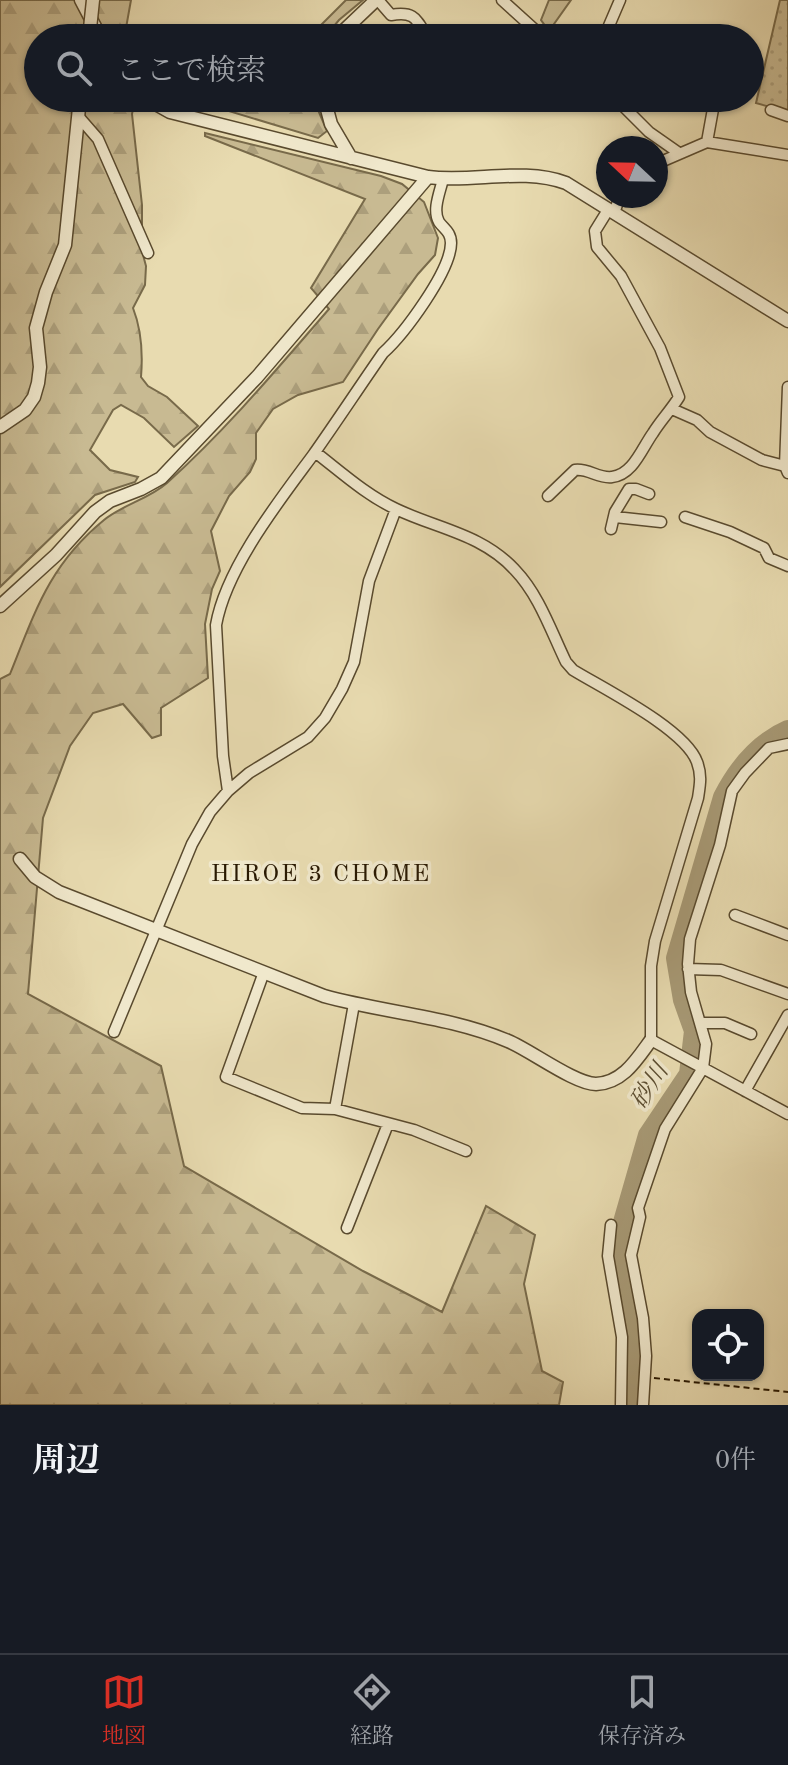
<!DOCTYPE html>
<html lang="ja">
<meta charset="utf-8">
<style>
:root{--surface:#171b24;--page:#242831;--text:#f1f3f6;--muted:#9ea1a6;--line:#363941;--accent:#d93025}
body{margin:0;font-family:"Old Standard TT","Noto Serif JP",serif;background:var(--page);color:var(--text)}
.controls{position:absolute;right:24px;bottom:24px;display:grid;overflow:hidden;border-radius:16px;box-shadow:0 2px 6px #0004}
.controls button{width:72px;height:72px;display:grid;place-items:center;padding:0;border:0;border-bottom:2px solid var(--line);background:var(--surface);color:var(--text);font:40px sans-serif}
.compass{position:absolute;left:596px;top:136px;width:72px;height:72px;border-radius:50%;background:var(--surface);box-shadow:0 2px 6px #0004;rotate:292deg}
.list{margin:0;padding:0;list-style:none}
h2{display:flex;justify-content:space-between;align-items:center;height:104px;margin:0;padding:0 32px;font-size:34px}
h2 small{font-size:26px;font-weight:400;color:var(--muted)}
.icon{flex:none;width:44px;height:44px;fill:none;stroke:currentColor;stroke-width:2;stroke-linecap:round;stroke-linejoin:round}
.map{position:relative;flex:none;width:788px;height:1405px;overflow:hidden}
.search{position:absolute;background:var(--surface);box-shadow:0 2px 6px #0004;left:24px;right:24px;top:24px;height:88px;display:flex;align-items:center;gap:20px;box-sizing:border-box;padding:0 28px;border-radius:44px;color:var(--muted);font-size:30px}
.sheet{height:248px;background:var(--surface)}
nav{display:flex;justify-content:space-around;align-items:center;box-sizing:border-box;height:112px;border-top:2px solid var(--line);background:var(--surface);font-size:22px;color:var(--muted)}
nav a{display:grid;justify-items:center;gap:4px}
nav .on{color:var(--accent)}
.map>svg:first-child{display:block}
</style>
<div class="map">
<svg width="788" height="1405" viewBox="0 0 788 1405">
<defs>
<pattern id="grass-dots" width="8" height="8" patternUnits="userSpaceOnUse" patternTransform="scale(2)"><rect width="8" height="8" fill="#c8ba92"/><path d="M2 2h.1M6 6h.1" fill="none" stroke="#ac9f7c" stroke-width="1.8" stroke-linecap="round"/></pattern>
<pattern id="forest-firs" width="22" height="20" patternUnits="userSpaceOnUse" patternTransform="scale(2)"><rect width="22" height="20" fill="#c8ba92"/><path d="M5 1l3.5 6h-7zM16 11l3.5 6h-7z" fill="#ac9f7c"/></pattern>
</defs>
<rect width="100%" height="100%" fill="#e8dbb0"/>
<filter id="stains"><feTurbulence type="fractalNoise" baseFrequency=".0025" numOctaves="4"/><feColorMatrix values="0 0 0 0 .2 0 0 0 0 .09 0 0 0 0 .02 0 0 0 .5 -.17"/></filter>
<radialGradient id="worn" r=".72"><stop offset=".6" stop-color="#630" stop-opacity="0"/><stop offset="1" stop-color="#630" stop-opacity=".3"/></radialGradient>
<path fill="url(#grass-dots)" stroke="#786a4a" stroke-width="2" d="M780,0H788V112L756,103Z"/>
<path fill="url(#forest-firs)" stroke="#786a4a" stroke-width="2" d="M0,0H131L126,28L135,38H38V98H140L134,104L132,114L142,205V251L146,266L145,285L133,308C142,331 143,353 141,377L148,386L167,397L198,426L174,447L144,418L121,405L113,410L90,450L110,470L138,477L135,482L95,495L0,587Z
M346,0H363L339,20L324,38H308Z
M549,0H571L549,31L541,20Z
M186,98H313L327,131L318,138Z
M205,133L381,176L402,184L424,202L438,238L435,255L418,274L378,329L343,382L298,395L273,409L256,433V459L250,472L229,496L211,531L220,571L212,589L205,624L208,678L161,708V735L152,738L123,704L93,713L70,746L43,818L28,994L161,1066L184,1166L363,1271L442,1312L486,1206L535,1235L524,1284L542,1371L563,1382L559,1405H0V679L10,674C35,612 49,565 104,520C122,505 149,499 167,483C226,430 277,369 329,309L311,288L365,199L205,136Z"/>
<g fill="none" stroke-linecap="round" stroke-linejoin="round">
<path stroke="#a79975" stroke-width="20" d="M632,1405V1359L625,1297L616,1257L619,1236L648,1135L689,1074L694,1031L683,1000L676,958L723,797C738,768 758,743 788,730"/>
<defs>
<path id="minor" d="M378,0L391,15C415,11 416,19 428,38
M502,0L544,38
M613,38L608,28L620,0
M473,98L483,103L506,98
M615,98L649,132L679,153
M771,110L788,116
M78,116L98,139L148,253
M707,142L715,98
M656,164L707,142L788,155
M614,213L620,196
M788,387L785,466L788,473
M672,409L697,420L710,432L762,460L785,466
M315,452C341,472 366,495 396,509C438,529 482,534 515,570C539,595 551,631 566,662L573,670C604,689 685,729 697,762C702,775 700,785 698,798L655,941L651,966V1040L788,1114
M548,496L575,470C588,468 599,479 612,477C633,475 642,448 653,433C661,420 671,410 679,397L660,348L621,276L597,247L595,231L608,210
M615,517L661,522
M685,517L730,532L764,548L769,558L788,566
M611,529L615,512L629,489H636L649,494
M228,791L223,756L216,625C226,568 279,501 313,455C337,421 360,386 383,353C404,334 451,271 451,243C451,232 444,229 439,222C432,210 440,192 443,179
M735,915L788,935
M688,969L721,970L788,994
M264,972L226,1077L302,1108L335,1109L414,1130L466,1151
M702,1023H725L751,1034
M114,1032L192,844L210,812L228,791L249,773L308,737L325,718L342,689L354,662L369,581L396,509
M745,1091L788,1015
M335,1109L354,1004
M611,1225L608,1256L622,1337L621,1405
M347,1228L388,1124
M643,1405L646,1356L643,1318L631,1255L640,1217L638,1208L665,1129L703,1068L706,1044L691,992L688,964L690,939L720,845L732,791L745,773L769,748L788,744"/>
<path id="tertiary" d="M81,0L101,38
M336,38L376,0
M145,98L170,112L428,177C473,183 523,167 566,183L788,321
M324,98L331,124L351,158
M0,427L25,410L34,397L38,383L40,367L36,328L46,292L65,245L80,98
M0,606L56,555L95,512L110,501L141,489L161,478L257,377L428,177
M20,859L35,877L59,892L324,996C385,1013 449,1016 508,1041C530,1050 575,1084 596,1084C623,1083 637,1059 651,1040"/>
</defs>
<use href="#minor" stroke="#594a2e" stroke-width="13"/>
<use href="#tertiary" stroke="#594a2e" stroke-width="15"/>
<path stroke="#291902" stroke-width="2" stroke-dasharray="6 4" stroke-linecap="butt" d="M654,1378L788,1392"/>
<use href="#minor" stroke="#f0e8cc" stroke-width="10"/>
<use href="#tertiary" stroke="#f0e8cc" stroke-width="12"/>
<defs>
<path id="tertiary-bridge" d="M89,38L93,0"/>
</defs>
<use href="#tertiary-bridge" stroke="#594a2e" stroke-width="15" stroke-linecap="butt"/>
<use href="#tertiary-bridge" stroke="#f0e8cc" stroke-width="12"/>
</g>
<g text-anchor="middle" stroke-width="7" stroke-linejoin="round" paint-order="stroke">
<g font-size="24" letter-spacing="2" fill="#291902" stroke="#f0e8cc">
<text x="321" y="881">HIROE 3 CHOME</text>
</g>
<g font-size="24" font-style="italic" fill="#5b4c30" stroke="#f0e8cc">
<text transform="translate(649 1086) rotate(-58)" y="8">砂川</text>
</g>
</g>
<rect width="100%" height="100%" filter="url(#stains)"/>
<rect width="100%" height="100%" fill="url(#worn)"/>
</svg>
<div class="controls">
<button><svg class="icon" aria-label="locate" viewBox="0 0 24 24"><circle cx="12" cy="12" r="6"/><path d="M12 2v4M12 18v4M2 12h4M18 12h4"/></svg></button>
</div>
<svg class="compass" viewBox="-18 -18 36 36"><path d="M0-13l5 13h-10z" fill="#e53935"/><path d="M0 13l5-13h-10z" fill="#9ea1a6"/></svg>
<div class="search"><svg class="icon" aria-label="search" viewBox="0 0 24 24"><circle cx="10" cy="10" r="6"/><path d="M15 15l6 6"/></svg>ここで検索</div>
</div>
<section class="sheet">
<h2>周辺<small>0件</small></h2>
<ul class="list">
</ul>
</section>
<nav>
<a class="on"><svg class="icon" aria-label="map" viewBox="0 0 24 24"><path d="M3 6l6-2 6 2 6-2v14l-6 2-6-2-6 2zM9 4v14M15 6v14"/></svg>地図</a>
<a><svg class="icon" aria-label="directions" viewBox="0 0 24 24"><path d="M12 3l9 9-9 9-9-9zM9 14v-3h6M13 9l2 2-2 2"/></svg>経路</a>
<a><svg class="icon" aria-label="saved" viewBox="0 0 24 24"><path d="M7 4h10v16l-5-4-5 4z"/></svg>保存済み</a>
</nav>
